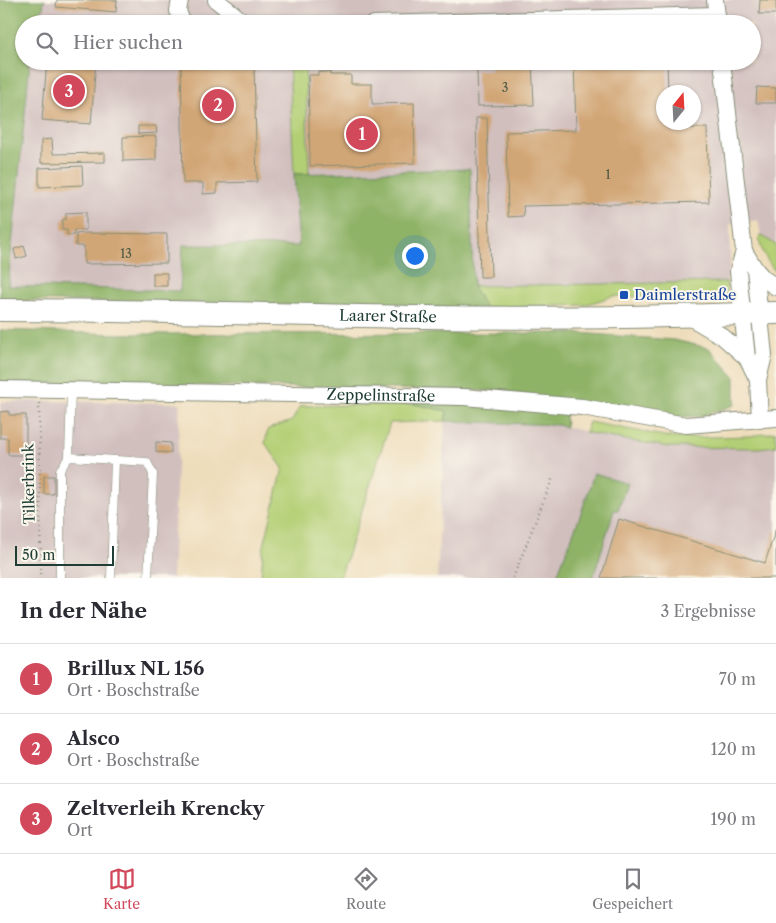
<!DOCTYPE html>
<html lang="de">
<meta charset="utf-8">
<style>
:root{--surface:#fff;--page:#f2f2f3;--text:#2b2b33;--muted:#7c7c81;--line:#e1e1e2;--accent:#d1495b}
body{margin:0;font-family:"Libre Caslon Text",serif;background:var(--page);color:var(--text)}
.compass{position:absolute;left:656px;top:85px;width:45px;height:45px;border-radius:50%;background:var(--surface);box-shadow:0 1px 4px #0004;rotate:18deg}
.scale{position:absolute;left:15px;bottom:12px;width:99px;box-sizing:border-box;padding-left:5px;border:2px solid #1f3d34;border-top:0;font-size:14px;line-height:18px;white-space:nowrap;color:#1f3d34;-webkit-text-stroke:4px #fbf7ec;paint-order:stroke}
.you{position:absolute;left:414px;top:255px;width:18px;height:18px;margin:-12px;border:4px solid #fff;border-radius:50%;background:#1a73e8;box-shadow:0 0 0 8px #1a73e833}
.badge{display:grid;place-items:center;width:32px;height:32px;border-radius:50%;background:var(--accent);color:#fff;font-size:16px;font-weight:700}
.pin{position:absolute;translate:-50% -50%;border:2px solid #fff;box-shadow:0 1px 5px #0006}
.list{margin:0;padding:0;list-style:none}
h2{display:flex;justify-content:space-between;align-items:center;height:65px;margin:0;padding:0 20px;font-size:21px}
h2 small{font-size:16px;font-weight:400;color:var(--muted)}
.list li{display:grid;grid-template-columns:32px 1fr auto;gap:15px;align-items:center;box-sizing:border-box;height:70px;padding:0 20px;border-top:1px solid var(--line)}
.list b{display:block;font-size:19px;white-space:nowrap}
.list p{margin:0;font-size:16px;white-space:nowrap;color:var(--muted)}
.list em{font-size:16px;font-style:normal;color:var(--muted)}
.icon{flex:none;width:28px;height:28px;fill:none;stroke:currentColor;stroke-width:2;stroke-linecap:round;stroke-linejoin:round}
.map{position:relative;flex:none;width:776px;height:578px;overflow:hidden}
.search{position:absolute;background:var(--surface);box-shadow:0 1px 4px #0004;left:15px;right:15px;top:15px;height:55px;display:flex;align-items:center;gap:12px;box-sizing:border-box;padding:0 18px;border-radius:28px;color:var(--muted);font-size:19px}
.sheet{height:275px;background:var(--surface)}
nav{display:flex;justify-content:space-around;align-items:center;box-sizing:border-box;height:70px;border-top:1px solid var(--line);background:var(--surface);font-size:14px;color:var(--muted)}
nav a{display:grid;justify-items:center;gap:2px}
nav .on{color:var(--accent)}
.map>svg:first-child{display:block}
</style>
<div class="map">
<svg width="776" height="578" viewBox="0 0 776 578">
<rect width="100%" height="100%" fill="#fbf7ec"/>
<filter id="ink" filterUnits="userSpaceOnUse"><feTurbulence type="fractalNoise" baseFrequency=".02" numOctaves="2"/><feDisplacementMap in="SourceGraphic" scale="10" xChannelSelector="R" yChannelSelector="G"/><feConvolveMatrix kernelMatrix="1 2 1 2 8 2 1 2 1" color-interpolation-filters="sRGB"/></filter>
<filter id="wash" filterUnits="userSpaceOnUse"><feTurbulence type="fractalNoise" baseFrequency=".0096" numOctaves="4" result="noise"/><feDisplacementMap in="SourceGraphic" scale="20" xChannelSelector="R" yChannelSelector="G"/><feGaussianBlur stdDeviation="1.12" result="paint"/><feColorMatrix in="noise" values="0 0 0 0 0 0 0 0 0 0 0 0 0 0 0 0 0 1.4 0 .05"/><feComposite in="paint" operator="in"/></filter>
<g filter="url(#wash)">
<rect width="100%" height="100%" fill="#edb"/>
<path fill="#d1bfbe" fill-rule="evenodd" d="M44,0H776V245L761,235L758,220L730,224V268L727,282L473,286L470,169L294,174L299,246L183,245L180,291L8,286L30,61H752V24H33L43,8ZM664,92H694V122H664Z
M32,401L180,403L172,578H0V402Z
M445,421L558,425L608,437L668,447L759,448L776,446V578H437Z"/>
<path fill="#b3cf75" stroke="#698654" d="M289,61H305L309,174H294Z
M761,235L776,245V272C768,263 761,251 759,238Z
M727,282L726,296L678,298L613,296L585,305L485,308L473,286Z
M414,404L447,411L445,421L390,423L340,578H261L263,550L283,468L265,443L268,429L292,421L300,406Z
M589,422L675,438L750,436L776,432V446L759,448L668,447L608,437L585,432Z"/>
<path fill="#8eb266" stroke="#56784d" d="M0,0H44L43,8L33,24H24V61H30L8,286L180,291L183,245L299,246L294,174L470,169L473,286L485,308L0,300Z
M0,330L120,334L577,333L674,340L709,348L735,377V405L701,416L666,417L497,391L238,386L0,383Z
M415,400L565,413L566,427L558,425L445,421L447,411L414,404Z
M594,473L627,483L618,510H614L593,578H556C569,543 584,509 594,473Z"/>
<g id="blocks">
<path fill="#d1a676" d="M57,0H117L116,12L56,7Z
M760,0H776V14H759Z
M47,61H96L91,124L42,120Z
M181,61H257V65L254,66L257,182L217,183V193L203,194V183H183Z
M491,61H532L534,105L478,106L477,70H491Z
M574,61H667L668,92H664V122H668V128H707L709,202L523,206L524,216L508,217L506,132L576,130Z
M318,72H330V75H351V84H372V104L414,103L415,163L310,166L308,75H318Z
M757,87L776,88V103H756Z
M476,118H487L491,277H480Z
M138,126H156L157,133L138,134Z
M156,136V160L123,161V137Z
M52,139L53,154L105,153V162L41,163V140Z
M82,166L83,185L39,187V168Z
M86,212V230H74V235H67V230H62V220L66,219V213Z
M84,233L167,234V263L84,264V246H76V234Z
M24,246L27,256L16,259L14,249Z
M153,273H167V286H153Z
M9,411V415H26V455H8V438H0V412Z
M156,442L171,443V453L156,452Z
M44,476H54V494H44Z
M619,519L765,563L776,528V578H601Z"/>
</g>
</g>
<g filter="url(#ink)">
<use href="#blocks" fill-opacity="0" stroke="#868d78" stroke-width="1"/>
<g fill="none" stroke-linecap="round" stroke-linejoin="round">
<defs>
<path id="lane" d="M69,457L147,462L153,474L148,578
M60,578V470L69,457L71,389
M111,578L115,460"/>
<g id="street">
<path d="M180,0L178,11L183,24"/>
<path d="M216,0L246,24"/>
<path d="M715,0L718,24"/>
<path d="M374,24L717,15"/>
<path d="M722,61L744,251L738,271L747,358L758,380"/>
<path d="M744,251L755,269L764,355L758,380L760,420"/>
<path d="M755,269L764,279L776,287"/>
<path d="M688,316L722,336L747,358"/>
<path id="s1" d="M0,389L464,397L582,407L686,425L776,418"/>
</g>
<g id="secondary">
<path id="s2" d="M0,310C142,310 283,315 425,317C542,319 659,317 776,313"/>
</g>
</defs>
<use href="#lane" stroke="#868d78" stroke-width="9"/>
<use href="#street" stroke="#868d78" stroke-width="18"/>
<use href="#secondary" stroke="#868d78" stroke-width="24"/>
<path stroke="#868d78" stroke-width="2.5" stroke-dasharray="1 4" stroke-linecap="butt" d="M39,403L41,578
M513,578L553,477"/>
<use href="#lane" stroke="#fff" stroke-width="8"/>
<use href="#street" stroke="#fff" stroke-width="16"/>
<use href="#secondary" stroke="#fff" stroke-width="22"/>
</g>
</g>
<rect fill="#1a4fb4" stroke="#fbf7ec" stroke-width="2" x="619" y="290" width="10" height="10" rx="2.5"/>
<g text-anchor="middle" stroke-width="4" stroke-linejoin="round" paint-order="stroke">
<g font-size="12" fill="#4c5744">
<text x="505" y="92">3</text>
<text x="608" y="179">1</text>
<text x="126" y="258">13</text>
</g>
<g font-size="15" fill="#164399" stroke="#fbf7ec" text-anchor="start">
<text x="634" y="300">Daimlerstraße</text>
</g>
<g font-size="15" fill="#1f3d34" stroke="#fbf7ec">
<text dy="5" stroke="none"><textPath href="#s2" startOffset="388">Laarer Straße</textPath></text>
<text dy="5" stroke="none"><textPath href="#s1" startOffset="381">Zeppelinstraße</textPath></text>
<text transform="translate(29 484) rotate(-91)" y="5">Tilkerbrink</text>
</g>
</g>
</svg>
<svg class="compass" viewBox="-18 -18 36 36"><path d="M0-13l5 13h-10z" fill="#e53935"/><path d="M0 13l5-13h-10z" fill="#7c7c81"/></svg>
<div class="scale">50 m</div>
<div class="you"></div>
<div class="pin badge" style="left:362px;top:134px">1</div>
<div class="pin badge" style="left:218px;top:105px">2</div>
<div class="pin badge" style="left:69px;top:91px">3</div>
<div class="search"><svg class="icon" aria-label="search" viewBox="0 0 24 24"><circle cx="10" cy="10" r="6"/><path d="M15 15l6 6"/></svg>Hier suchen</div>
</div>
<section class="sheet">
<h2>In der Nähe<small>3 Ergebnisse</small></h2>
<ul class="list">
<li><span class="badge">1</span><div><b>Brillux NL 156</b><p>Ort · Boschstraße</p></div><em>70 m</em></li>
<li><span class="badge">2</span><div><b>Alsco</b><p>Ort · Boschstraße</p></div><em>120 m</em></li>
<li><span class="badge">3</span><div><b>Zeltverleih Krencky</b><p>Ort</p></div><em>190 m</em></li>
</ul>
</section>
<nav>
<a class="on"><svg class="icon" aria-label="map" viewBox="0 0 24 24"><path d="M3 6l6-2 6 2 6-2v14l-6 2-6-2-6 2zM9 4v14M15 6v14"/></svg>Karte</a>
<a><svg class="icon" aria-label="directions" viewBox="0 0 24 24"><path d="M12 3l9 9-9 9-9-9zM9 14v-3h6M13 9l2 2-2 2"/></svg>Route</a>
<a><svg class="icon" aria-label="saved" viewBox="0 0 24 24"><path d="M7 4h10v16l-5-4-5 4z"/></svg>Gespeichert</a>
</nav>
